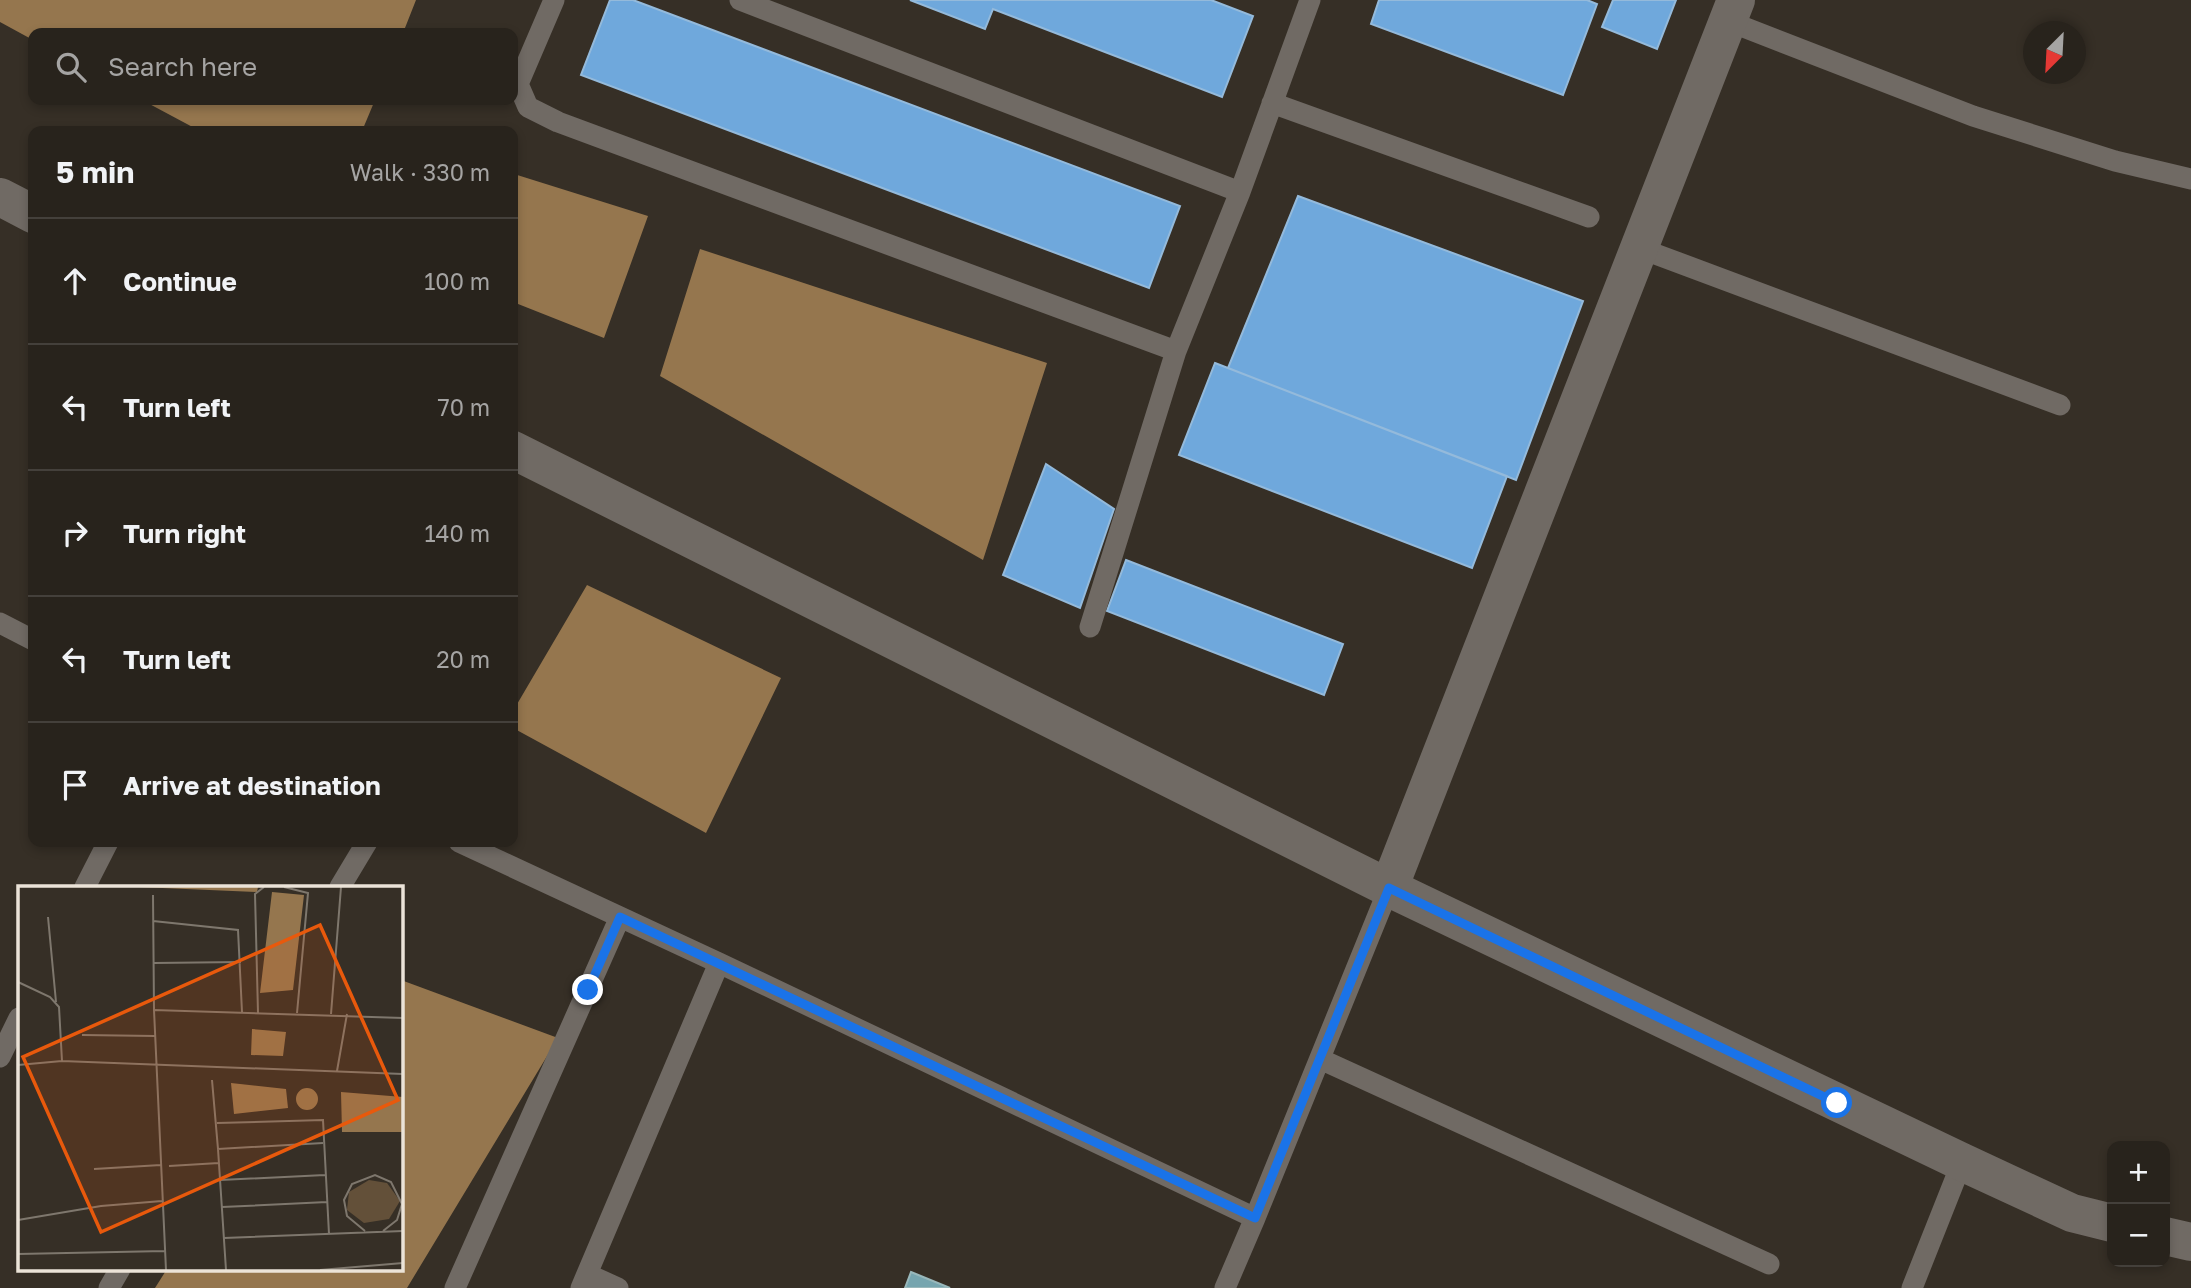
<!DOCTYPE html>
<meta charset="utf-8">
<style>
:root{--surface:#28231c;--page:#342f29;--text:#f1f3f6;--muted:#a5a4a3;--line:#44403b}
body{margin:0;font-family:"Golos Text",sans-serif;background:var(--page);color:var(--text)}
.controls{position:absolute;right:21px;bottom:21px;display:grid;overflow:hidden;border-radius:14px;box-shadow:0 4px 10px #0003}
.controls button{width:63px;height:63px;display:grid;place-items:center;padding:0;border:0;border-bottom:2px solid var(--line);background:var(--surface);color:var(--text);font:35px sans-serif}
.compass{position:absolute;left:2023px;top:21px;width:63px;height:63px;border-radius:50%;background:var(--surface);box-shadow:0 4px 10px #0003;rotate:204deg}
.stop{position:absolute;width:21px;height:21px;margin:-16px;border:5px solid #1a73e8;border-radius:50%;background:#fff}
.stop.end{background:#1a73e8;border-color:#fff;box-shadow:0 2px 7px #0008}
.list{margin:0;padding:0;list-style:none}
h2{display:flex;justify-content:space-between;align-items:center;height:91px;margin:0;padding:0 28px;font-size:30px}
h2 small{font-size:23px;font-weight:400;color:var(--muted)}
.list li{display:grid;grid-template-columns:46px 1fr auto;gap:21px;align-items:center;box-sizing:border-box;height:126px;padding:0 28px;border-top:2px solid var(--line)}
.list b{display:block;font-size:26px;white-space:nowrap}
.list em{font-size:23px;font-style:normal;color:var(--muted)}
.icon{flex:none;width:38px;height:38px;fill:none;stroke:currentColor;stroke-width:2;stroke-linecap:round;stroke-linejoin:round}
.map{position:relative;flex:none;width:2191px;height:1288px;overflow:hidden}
.search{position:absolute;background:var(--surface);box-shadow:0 4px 10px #0003;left:28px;top:28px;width:490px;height:77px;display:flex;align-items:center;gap:18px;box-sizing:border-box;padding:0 24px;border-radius:14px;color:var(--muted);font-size:26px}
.panel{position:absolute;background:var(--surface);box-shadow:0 4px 10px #0003;left:28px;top:126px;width:490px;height:721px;border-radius:14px}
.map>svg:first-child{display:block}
</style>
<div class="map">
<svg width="2191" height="1288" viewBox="0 0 2191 1288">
<rect width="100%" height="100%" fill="#362f26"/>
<path fill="#95764e" d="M0,0H416L403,33H33V40L0,22Z
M142,100H375L362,131H200Z
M514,174L648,216L604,338L513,302V177Z
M700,249L1047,363L983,560L660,376Z
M587,585L781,678L706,833L513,728V711Z
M401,980L558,1038L407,1288H155L167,1269H401Z"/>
<path fill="#6fa8dc" stroke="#94badb" stroke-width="2" d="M610,0H633L1180,206L1149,288L581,75Z
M910,0H1211L1253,16L1222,97L993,9L985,29Z
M1379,0H1587L1597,4L1563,95L1371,24Z
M1613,0H1676L1657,49L1602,27Z
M1298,196L1583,301L1516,480L1228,368Z
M1215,363L1507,476L1472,568L1179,455Z
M1046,464L1114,509L1080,608L1003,575Z
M1126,560L1343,644L1324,695L1107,611Z"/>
<path fill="#76a5af" stroke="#99b8bb" stroke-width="2" d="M911,1272L950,1288H905Z"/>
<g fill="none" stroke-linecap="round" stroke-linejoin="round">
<path stroke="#706a64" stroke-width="21" d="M554,0L518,84L528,107L558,122L1176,351
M740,0L1240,192L1176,351L1090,627
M1728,21L1973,116L2115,161L2191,179
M1272,103L1589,217
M1240,192L1310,0
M1639,248L2060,405
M0,623L33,640
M459,842L719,963L1255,1218L1389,888
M85,887L108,842
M340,887L367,842
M0,1057L19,1018
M1320,1059L1769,1264
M587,1274L618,1288
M109,1288L120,1269
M455,1288L620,917
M581,1288L719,963
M1225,1288L1255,1218
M1912,1288L1962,1162"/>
<path stroke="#706a64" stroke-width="38" d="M0,197L33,214
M513,450L1389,888L1962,1162L2072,1213L2112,1223
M1389,888L1736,0
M2165,1236L2191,1242"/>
</g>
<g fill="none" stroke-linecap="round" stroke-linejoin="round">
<path stroke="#1a73e8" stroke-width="9" d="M588,990L620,917L1255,1218L1389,888L1837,1103"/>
</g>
<g transform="translate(18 886)">
<rect width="385" height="385" fill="#362f26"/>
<path d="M351,294L369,297L382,315L371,333L346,337L329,324L331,306Z" fill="#635039"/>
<path d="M121,1H240L239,6ZM254,6L286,9L275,104L242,107ZM234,143L268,146L265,170L233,169ZM213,197L268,203L270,222L216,228ZM278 213a11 11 0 1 1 22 0a11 11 0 1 1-22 0ZM323,206L385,211L384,246H324Z" fill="#95764e"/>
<path fill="none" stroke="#7e776d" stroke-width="2" d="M266,1L290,7L279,127M135,9L136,124M30,31L38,116M135,35L220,44L224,126M136,77L223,76M0,96L32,111L41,121L44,175M240,127L237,8L246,1M313,128L323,1M64,149L137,150M0,179L44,175L385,188M319,185L329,128M194,194L200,263L305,257M199,237L305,234L311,348M200,263L208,384M151,280L201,277M76,283L143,279M202,294L307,289M204,321L309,316M0,334L83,320L144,315M347,345L329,330L326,314L334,298L357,289L373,296L384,318L379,334L365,345M206,352L385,345M0,368L147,365M148,384L136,124L385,132M302,384L385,377"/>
<path fill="#e8590c" fill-opacity="0.15" stroke="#e8590c" stroke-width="3.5" d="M302,39L380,214L83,346L5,171Z"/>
<rect width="385" height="385" fill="none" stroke="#ebe3d8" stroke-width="3.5"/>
</g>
</svg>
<div class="controls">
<button>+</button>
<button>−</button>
</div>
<svg class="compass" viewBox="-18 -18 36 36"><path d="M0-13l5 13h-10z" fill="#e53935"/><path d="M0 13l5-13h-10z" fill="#a5a4a3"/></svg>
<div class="stop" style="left:1837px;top:1103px"></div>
<div class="stop end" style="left:588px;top:990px"></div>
<div class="search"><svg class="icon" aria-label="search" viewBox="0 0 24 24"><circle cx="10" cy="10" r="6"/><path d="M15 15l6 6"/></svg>Search here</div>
<section class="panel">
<h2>5 min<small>Walk · 330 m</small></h2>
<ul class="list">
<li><svg class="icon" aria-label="ahead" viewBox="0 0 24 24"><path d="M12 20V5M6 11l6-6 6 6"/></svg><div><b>Continue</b></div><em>100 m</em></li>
<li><svg class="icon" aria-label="left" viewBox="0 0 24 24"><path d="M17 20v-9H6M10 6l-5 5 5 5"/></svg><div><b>Turn left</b></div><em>70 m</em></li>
<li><svg class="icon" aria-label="right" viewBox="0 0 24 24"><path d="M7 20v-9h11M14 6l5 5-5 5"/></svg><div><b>Turn right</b></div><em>140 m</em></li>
<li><svg class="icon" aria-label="left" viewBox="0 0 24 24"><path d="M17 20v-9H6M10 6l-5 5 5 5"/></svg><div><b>Turn left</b></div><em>20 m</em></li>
<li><svg class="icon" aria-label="arrive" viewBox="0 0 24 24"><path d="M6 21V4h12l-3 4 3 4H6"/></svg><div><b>Arrive at destination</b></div></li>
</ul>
</section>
</div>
